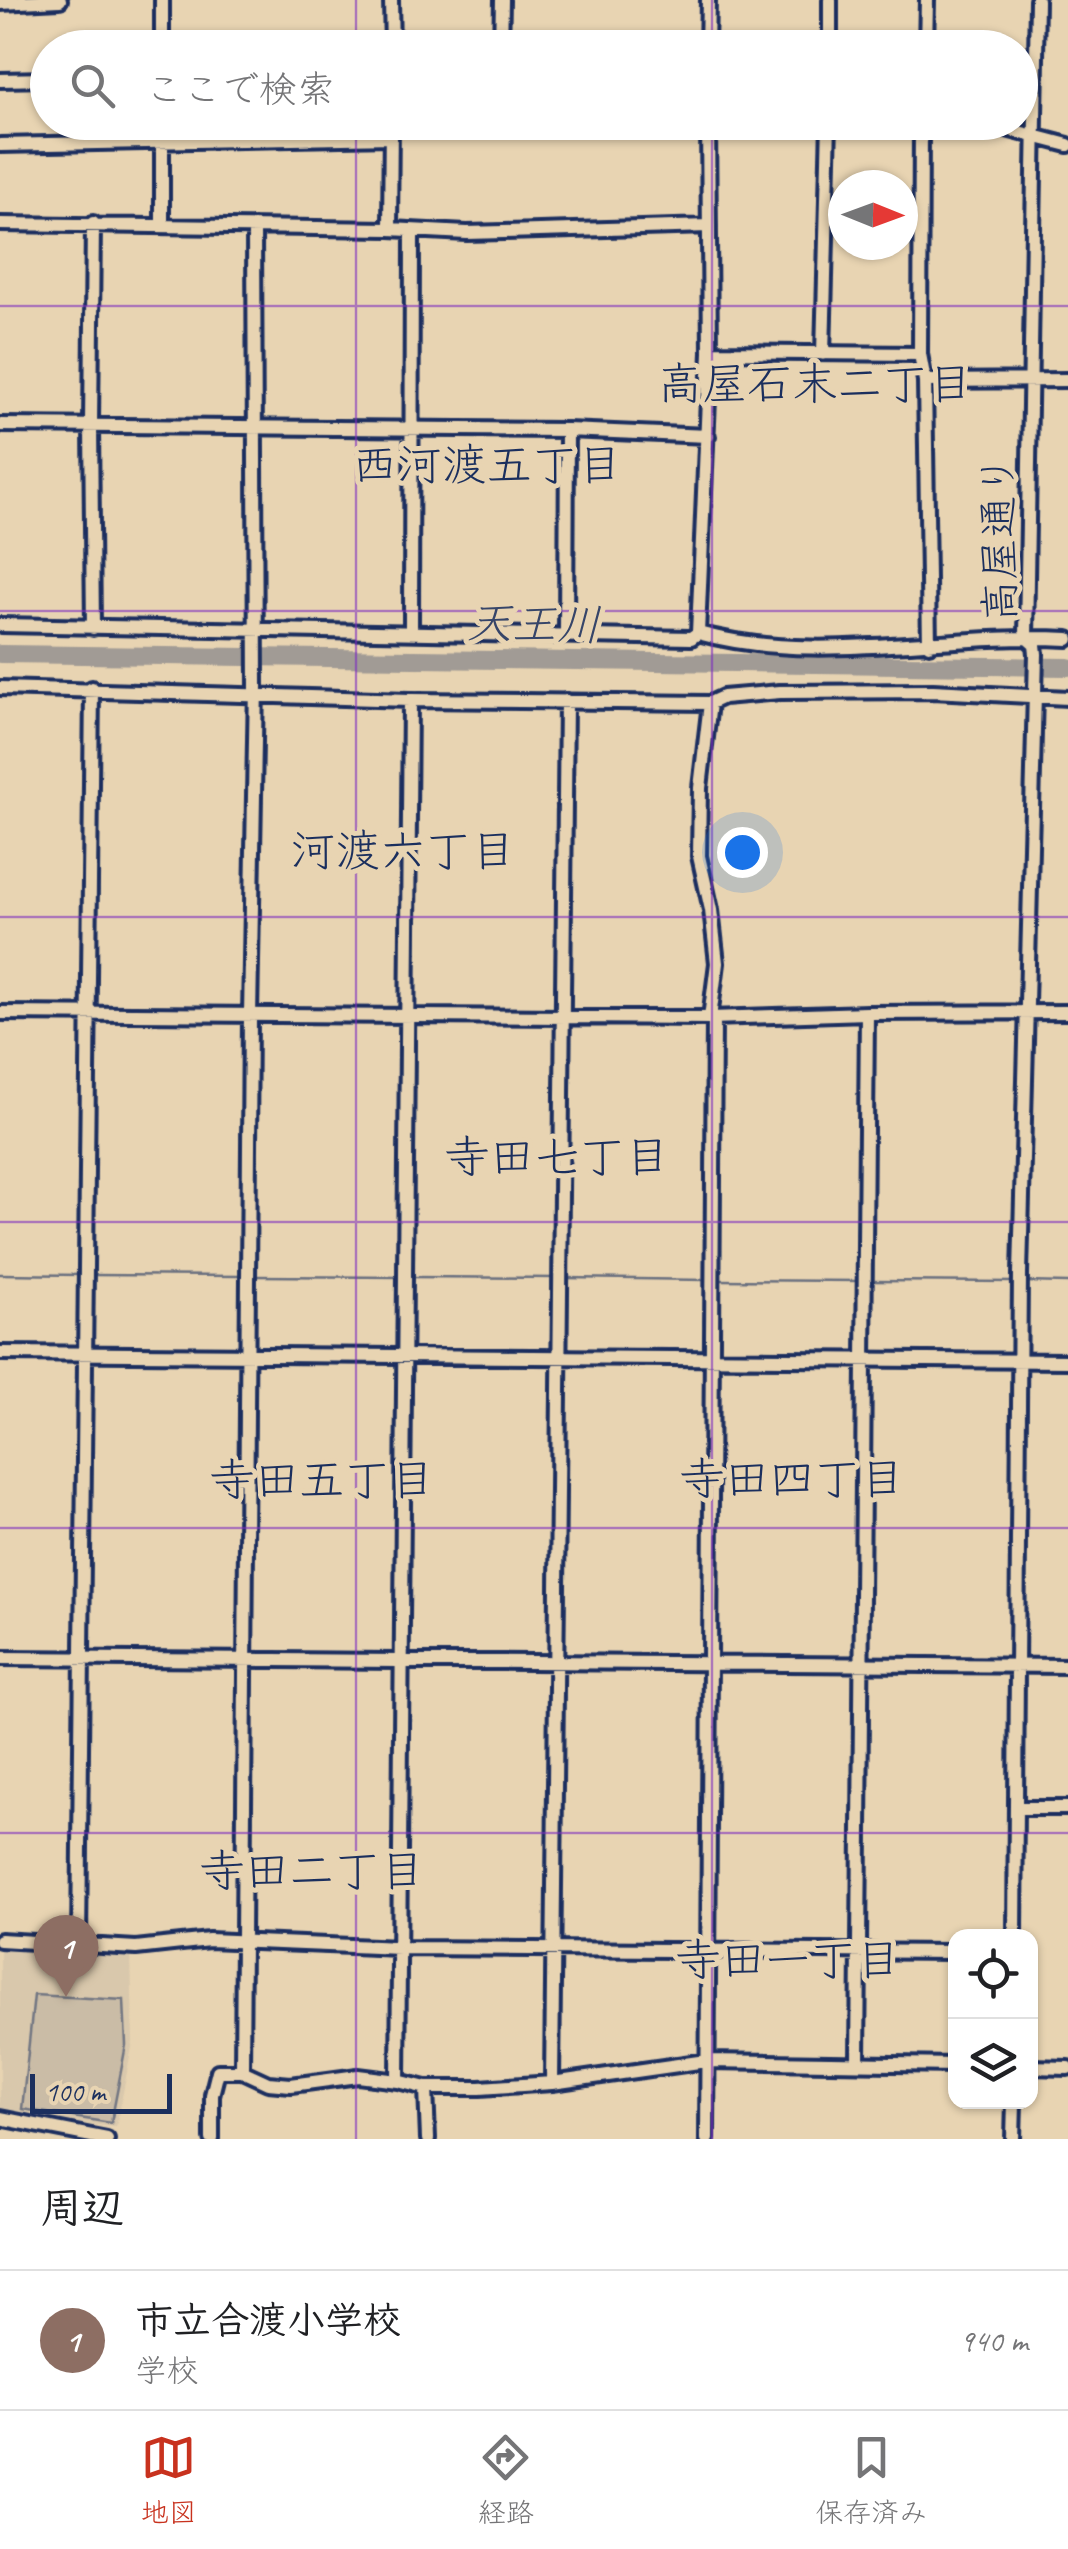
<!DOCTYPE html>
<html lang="ja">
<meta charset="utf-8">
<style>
:root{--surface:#fff;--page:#f6f6f6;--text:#202124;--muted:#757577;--line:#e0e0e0;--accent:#c8321e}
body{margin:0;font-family:Caveat,"Klee One",sans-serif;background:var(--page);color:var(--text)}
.controls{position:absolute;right:30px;bottom:30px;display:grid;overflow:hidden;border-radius:20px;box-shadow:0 2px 8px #0004}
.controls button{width:90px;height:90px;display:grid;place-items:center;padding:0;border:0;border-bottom:2px solid var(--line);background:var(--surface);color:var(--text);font:50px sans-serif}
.compass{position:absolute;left:828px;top:170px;width:90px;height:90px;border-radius:50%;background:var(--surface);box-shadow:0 2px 8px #0004;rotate:91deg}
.scale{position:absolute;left:30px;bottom:25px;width:142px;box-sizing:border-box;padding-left:10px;border:5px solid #1b2f5e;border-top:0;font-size:28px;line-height:35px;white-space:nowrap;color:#1b2f5e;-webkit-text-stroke:8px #e8d4b2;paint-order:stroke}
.you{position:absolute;left:742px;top:852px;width:35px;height:35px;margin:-25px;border:8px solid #fff;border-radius:50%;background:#1a73e8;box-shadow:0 0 0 15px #1a73e833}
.badge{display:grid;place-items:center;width:65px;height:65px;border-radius:50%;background:var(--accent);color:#fff;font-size:32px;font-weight:700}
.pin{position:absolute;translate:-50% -82px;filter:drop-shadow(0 2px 5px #0008)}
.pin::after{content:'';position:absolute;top:52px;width:35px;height:30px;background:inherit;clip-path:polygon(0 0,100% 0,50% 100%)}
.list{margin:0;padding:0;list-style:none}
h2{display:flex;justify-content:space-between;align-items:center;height:130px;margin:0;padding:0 40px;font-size:42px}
h2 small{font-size:32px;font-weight:400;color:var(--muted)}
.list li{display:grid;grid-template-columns:65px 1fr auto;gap:30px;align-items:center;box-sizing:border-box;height:140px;padding:0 40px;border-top:2px solid var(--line)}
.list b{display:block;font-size:38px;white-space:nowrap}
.list p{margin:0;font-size:32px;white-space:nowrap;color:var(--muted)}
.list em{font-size:32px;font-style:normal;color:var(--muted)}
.icon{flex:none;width:55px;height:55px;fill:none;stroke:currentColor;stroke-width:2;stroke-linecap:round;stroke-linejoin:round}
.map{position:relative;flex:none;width:1068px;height:2139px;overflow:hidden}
.search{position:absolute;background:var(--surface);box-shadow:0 2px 8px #0004;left:30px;right:30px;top:30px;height:110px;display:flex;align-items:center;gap:25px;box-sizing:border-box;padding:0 35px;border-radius:55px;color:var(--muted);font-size:38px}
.sheet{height:270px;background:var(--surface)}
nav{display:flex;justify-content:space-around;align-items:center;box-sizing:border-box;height:140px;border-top:2px solid var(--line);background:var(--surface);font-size:28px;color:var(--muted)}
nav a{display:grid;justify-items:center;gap:5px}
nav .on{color:var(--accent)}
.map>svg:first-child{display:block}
</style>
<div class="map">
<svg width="1068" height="2139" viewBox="0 0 1068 2139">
<rect width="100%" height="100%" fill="#e8d4b2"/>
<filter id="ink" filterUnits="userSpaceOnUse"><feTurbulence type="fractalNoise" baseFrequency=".01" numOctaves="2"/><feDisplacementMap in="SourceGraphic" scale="20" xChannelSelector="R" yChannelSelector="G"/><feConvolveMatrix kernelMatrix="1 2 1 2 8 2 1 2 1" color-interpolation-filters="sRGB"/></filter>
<g filter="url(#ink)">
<path fill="#d9c8ac" d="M0,1946L131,1953L133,2042L116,2127L65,2122L0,2109Z"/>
<path fill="#cabca6" stroke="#727682" stroke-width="2.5" d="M34,1995L124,2000L126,2045L111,2123L22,2109Z"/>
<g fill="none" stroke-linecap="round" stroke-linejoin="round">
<path stroke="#6b707f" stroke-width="2.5" d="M0,1274L82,1275
M90,1275L242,1276
M255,1276L402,1277
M410,1277L557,1278
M565,1278L707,1280
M720,1280L862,1281
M870,1281L1017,1282
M1025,1282L1068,1283"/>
<path stroke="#a19b95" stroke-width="18" d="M0,654L1068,667"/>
<defs>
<path id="minor" d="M162,0V48
M391,0L392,48
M0,3L60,0
M501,48L502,0
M707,48L708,0
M830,48V0
M926,48L927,0
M0,80L48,79
M162,122V225
M921,122L920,354L925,381L929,645
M980,122L1068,145
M0,145L391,137
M93,223L91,425L93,628
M0,224L390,229L467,233L709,226
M390,229L391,122
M710,352L920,354
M823,354L829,122
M925,381L1068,380
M0,425L567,430L708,436
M0,625L691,638L698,633C819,666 945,632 1068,639
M411,630L412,232
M698,633L710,352L708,122
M566,635L567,430
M0,688L410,700L710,703L723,697L780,692L933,691L1068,698
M0,1013L710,1018L867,1013L1068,1012
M710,1018L717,963L711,910L699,856L700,788L710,703
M0,1353L1068,1361
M0,1658L1068,1666
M1016,1808H1068
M1015,1936L1020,1274L1036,654L1035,645L1026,637L1037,0
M0,1940L136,1948L209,1940L400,1948L956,1952
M79,1943L92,688
M858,2063L867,1013
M1030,2067L1068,2068
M242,2071L250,1016L256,686L254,227
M398,2081L410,700
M552,2083L566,701
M426,2088L428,2139
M0,2118L107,2139
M212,2139V2095L218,2071H242L268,2083L291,2085L358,2076L398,2081L426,2088H480L552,2083L706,2061L956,2065
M707,2139L714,1018
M1013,2139L1014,2102"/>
</defs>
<use href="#minor" stroke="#1b2f5e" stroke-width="20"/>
<use href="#minor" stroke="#e8d4b2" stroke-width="12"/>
</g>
</g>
<path fill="none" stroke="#7b2cbf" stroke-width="2.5" stroke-opacity="0.55" d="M356,0V48M712,0V48M356,122V2139M712,122V2139M0,306H1068M0,611H1068M0,917H1068M0,1222H1068M0,1528H1068M0,1833H1068"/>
<g text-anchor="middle" stroke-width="10" stroke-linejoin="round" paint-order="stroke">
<g font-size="42" fill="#1b2f5e" stroke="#e8d4b2">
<text transform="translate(998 538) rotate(-91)" y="15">高屋通り</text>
</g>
<g font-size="45" fill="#1b2f5e" stroke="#e8d4b2">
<text x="815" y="399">高屋石末二丁目</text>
<text x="487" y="480">西河渡五丁目</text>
<text x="403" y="866">河渡六丁目</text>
<text x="557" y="1172">寺田七丁目</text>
<text x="792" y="1494">寺田四丁目</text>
<text x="322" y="1495">寺田五丁目</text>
<text x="312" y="1886">寺田二丁目</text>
<text x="788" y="1975">寺田一丁目</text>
</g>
<g font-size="45" font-style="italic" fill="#364569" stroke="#e8d4b2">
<text transform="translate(534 623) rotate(1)" y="16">天王川</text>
</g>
</g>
</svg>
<div class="controls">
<button><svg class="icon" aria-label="locate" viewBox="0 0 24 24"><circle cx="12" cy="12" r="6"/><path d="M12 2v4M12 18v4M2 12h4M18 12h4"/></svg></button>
<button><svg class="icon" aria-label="layers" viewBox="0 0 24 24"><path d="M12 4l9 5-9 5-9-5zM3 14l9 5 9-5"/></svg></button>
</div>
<svg class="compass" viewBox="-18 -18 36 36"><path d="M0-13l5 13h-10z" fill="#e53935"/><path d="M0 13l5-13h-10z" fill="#757577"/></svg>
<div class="scale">100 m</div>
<div class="you"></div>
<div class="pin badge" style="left:66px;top:1997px;background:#8d6e63">1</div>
<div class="search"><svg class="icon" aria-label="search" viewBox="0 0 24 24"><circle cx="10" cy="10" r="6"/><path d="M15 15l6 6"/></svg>ここで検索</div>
</div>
<section class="sheet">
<h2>周辺<small></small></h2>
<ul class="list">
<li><span class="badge" style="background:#8d6e63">1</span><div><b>市立合渡小学校</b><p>学校</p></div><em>940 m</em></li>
</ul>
</section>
<nav>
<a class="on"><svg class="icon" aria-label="map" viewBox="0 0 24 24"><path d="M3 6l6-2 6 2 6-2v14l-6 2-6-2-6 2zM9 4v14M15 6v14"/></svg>地図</a>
<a><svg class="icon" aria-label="directions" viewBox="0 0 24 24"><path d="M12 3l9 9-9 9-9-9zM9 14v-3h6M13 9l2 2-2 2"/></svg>経路</a>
<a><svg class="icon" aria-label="saved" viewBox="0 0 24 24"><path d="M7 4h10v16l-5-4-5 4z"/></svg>保存済み</a>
</nav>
